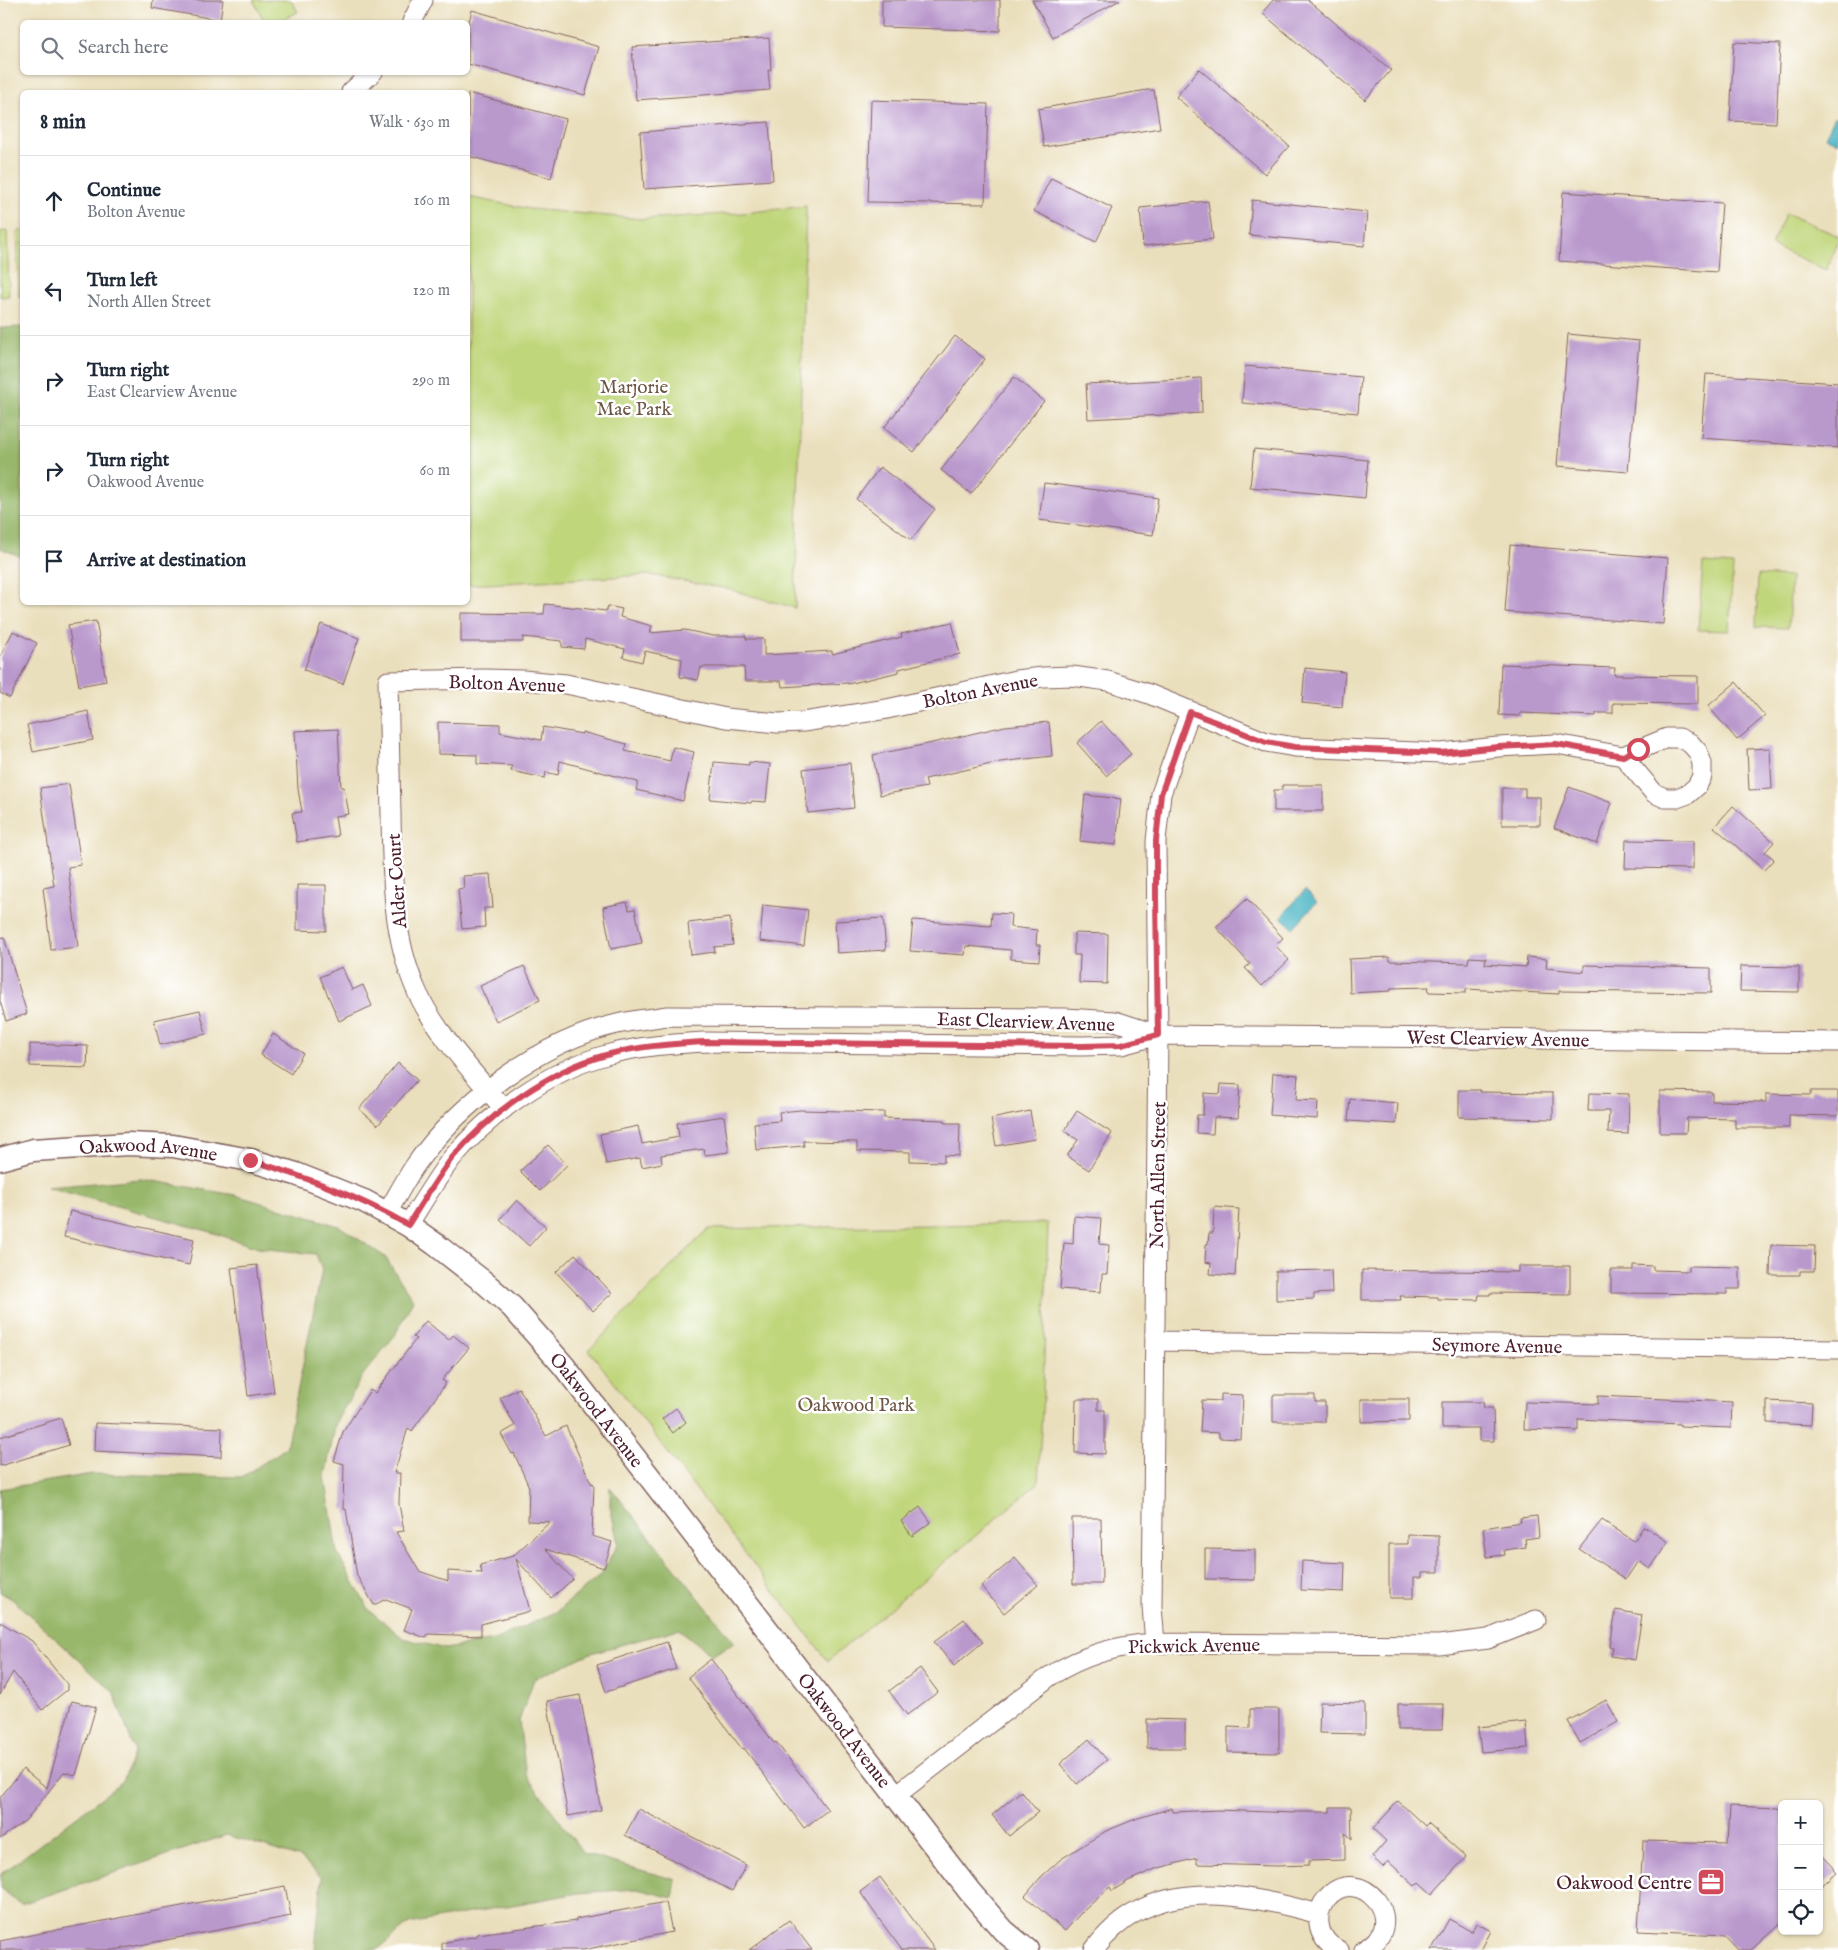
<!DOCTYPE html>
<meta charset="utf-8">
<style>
:root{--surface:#fff;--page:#f6f6f7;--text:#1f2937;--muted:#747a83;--line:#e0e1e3}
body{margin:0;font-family:"IM FELL English",serif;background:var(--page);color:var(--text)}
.controls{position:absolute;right:15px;bottom:15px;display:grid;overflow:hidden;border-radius:8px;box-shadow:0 1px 4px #0004}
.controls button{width:45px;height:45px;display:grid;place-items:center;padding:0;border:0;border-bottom:1px solid var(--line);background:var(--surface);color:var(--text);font:25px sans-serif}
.stop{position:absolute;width:15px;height:15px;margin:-11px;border:4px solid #d1495b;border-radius:50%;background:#fff}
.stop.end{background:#d1495b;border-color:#fff;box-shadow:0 1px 5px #0008}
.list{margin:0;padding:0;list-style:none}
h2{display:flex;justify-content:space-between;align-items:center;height:65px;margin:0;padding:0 20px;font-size:21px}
h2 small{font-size:16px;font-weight:400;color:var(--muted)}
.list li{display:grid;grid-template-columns:32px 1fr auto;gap:15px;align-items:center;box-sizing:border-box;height:90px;padding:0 20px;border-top:1px solid var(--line)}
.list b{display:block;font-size:19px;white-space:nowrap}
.list p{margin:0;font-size:16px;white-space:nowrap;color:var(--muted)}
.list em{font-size:16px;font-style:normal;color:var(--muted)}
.icon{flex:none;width:28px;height:28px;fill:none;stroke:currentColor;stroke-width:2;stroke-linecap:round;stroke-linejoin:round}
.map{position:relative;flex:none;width:1838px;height:1950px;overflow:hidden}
.search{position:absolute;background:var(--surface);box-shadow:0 1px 4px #0004;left:20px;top:20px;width:450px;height:55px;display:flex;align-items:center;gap:12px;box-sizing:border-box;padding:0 18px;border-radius:8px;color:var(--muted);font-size:19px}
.panel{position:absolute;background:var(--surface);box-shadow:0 1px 4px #0004;left:20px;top:90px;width:450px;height:515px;border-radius:8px}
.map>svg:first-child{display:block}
</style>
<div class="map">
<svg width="1838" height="1950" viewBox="0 0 1838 1950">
<rect width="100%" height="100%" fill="#fff"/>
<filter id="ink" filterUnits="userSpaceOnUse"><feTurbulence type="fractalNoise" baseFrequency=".02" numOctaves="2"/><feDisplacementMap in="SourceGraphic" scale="10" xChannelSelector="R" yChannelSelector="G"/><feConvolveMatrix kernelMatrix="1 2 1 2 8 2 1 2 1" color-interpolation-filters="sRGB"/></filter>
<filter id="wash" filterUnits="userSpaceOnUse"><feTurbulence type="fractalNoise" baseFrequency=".0096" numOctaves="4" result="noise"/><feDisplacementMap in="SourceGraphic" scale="20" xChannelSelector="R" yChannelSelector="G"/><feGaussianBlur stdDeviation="1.12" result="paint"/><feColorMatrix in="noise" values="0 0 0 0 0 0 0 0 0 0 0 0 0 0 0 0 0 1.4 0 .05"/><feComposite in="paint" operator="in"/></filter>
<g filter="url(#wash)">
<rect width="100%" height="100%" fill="#eadfbc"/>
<path fill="#c0d67a" stroke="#857a52" d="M253,0H291L298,12L277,22H265Z
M468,197L530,209L642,219L743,213L806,206L795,608L724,588L649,575L468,585Z
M1786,213L1838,236V243L1826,270L1771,245Z
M7,231L9,296L0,297V232Z
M17,231H22V297H19Z
M1703,563L1733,565L1729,631L1698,630Z
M1758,575L1791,577L1788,628L1756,627Z
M1048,1223L1043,1394L1038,1483L828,1661L589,1350L708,1229Z"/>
<path fill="#98b76a" stroke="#716b4a" d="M22,327V557L0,548V328Z
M141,1179L235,1195L339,1226L385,1257L413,1300L395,1335L363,1375L336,1422L325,1476L337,1553L369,1610L403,1638L445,1649L494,1640L556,1612L602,1574L618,1543L610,1506V1487L735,1643L712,1655L679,1629L591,1653L534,1679L519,1721L526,1775L584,1854L676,1880L673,1898L637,1889L578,1893L409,1924L377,1950H315L322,1878L301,1858L227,1835L21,1904L0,1888V1875L123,1781L135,1751L113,1691L12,1599L0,1592V1489L92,1474L242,1477L286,1448L322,1270L316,1254L258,1248L211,1232L47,1187Z"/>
<path fill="#46b4c2" stroke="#486a76" d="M1835,116L1838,118V143L1825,137Z
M1305,890L1317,902L1293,928L1281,917Z"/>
<g id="blocks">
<path fill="#b998cc" d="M153,0H223L220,20L152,8Z
M882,0H1000V31L882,27Z
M1032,0H1120L1053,37Z
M1273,0H1308L1391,70L1365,100L1262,13Z
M472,10L599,47L585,95L468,64V25Z
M769,38L771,70H768L770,90L636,100L632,47Z
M1734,42L1780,44L1776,123L1730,121Z
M1199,69L1289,146L1265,174L1176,97Z
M1147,90H1154L1160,128L1044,147L1038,109Z
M468,93L566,119L551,178L468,156Z
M871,100L988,104L985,204L868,202Z
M769,122L773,180L644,189L640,132Z
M1051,178L1112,208L1096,242L1034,211Z
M1563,192L1722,203L1717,272L1559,261Z
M1252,200L1367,212L1364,246L1249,235Z
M1208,201L1213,239L1143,246L1140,208Z
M1568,334L1639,341L1628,472L1557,466Z
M955,336L985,359L914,452L884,428Z
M1245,366L1361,377L1358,413L1242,403Z
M1706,374L1838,383V448L1701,438Z
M1014,377L1044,401L971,494L941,470Z
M1201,378L1202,413L1088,419L1086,384Z
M1254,449L1368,460L1365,498L1250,487Z
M880,467L935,509L911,540L856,499Z
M1044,483L1158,498L1153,535L1039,520Z
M1510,545L1668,558L1663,624L1505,612Z
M545,604L606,611L608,606L622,609L620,617L652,626L650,633L685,630L713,636H746V639H764V655L832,651V654L902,637L901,634L952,622L960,654L899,669V672L848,684V683L782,687L781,681H745L744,667H701L698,680L680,677L682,659L645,651L642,662L623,657L625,649L585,639L584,649L562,647V641L523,637V642H461V613L544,614Z
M96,621L106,681L79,686L68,625Z
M321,624L359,638L343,684L304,670Z
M13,631L37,643L10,698L0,693V657Z
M1501,664L1615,668L1614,675L1698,676V704L1613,703V713H1596V716L1520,713V716L1499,715Z
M1305,668L1345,672L1342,707L1302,703Z
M1736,682L1765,716L1737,740L1708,706Z
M88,711L93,740L33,752L27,725Z
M1101,721L1131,754L1106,776L1077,743Z
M438,722L500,724V732L541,740L543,727L582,734V732L627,744L625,751L670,761L673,747L694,752L683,801L636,790L638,782L560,761L558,775L546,772L545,778L511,771L512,766L477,764V755L438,754Z
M1049,722L1052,756L1000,762L925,779L927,787L880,795L873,755L928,744L1005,726Z
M338,729L341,787H344L349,814L335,816L338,836L297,842L292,813L302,812L298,789L295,731Z
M1770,748L1772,789L1749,790L1747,749Z
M714,762L749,765V762L770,764L766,802L752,801L751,803L710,799Z
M850,763L854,808L808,813L803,769Z
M69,784L81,865L68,867L78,947L51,950L43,888L54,886L40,788Z
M1282,785H1323V811H1274V790H1282Z
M1569,787L1612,803L1597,844L1554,828Z
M1502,788H1525V797H1540V825H1502Z
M1085,795L1121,799L1116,845L1080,841Z
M1733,806L1774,842L1765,852L1774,859L1764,870L1714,827Z
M1626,840L1693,841V869L1625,868Z
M490,874L493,908H484L485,927L462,929L458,889L464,888L463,876Z
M297,885H326V931L297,930Z
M1247,899L1283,938L1275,945L1289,960L1262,986L1245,968L1250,964L1216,927Z
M627,902L629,910L635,909L642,943L611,949L603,907Z
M763,905L808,910L804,946L760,941Z
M992,913L1011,914L1010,927L1037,930L1036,945H1040L1039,961L1011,959V950L966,946L965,955L910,951L913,920L991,926Z
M730,918L733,945L714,947L715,952L691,955L688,923Z
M883,918L886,950L837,953L835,921Z
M1074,933L1108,934L1107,984L1079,983L1080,955H1074Z
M4,937L27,1014L6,1021L0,1001V938Z
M1389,957L1390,961L1468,963L1469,957L1486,958L1485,964L1526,967L1527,957L1547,959L1546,968L1584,972V965L1711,968V993L1559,991V994L1466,989V993L1428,992L1429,987L1391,988V991L1350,993L1349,959Z
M524,966L540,1000L496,1021L480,986Z
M1741,966L1799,967V992L1740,991Z
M342,967L352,990L363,985L372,1006L339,1021L320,977Z
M200,1010L206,1034L160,1045L154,1020Z
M273,1034L303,1053L291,1074L261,1055Z
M30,1044L88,1046L87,1068L30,1066Z
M398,1063L417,1080L378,1125L359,1109Z
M1273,1073L1298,1075L1296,1100L1318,1101L1317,1119L1270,1115Z
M1221,1084L1240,1085L1238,1118L1214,1117L1213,1134L1196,1133L1197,1115H1203L1204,1093L1220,1094Z
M1459,1090H1480V1092L1553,1093V1119L1459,1117Z
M1660,1091L1712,1092V1101L1766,1102V1094L1811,1095V1091H1838V1116L1789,1115V1128H1735V1119L1687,1118L1686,1133H1660Z
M1589,1093L1629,1094L1628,1134L1608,1133L1609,1111H1588Z
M1350,1099L1398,1103L1396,1124L1348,1121Z
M801,1110L884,1112V1118L945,1120V1123H960L959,1156L944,1155V1162L910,1161V1152L857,1151V1142L803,1141L804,1146L756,1150L754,1123L780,1121L779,1112Z
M1030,1111L1035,1139L996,1146L991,1119Z
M1077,1111L1112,1133L1089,1170L1067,1156L1078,1140L1064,1131Z
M724,1116L729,1152L705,1155L704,1149L661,1155L662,1163L642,1167L640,1158L606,1164L600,1134L638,1126L642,1144L679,1137L677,1123Z
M548,1145L567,1165L540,1191L520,1171Z
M517,1200L546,1227L529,1246L500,1219Z
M1214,1207L1239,1209L1235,1276L1210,1274L1211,1263L1205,1262L1206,1244H1208L1209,1233H1213Z
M70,1211L194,1239L189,1265L64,1237Z
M1074,1216L1101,1218L1099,1244L1109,1245L1107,1274H1102L1101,1292L1060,1289L1064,1243L1073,1244Z
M1771,1245L1815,1246L1814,1271H1800V1275H1770Z
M575,1254L612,1293L593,1311L556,1272Z
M257,1265L274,1392L248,1396L231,1268Z
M1633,1265L1653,1266V1270L1689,1271V1266L1740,1267V1289H1727V1294L1611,1293V1270H1633Z
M1518,1266H1570V1294L1490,1293V1295H1479L1478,1300L1438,1299V1297L1400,1296L1401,1300H1362V1270L1518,1272Z
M1331,1270L1332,1293L1314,1294V1299L1276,1300V1271Z
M426,1321L449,1340L453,1335L469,1348L442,1380L446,1383L412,1431L408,1428L394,1473H400L399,1504L404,1531L396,1532L419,1571L448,1581V1571L482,1573L480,1565L513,1556L550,1522L528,1521L529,1487L514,1453L512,1454L501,1434L515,1426L500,1398L519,1388L546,1436L566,1426L591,1483L594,1484L592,1536L612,1542L604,1568L545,1549L573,1579L551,1598L516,1559L530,1611L481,1624V1636L428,1634L426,1638L404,1630L412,1609L386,1599L374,1605L357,1576L346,1509H343L344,1464L334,1461L343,1432L370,1390L375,1393L416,1339L413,1337Z
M1221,1394L1243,1395L1241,1439L1219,1438V1433L1200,1432L1202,1400L1221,1401Z
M1273,1395H1315V1402H1325V1422H1273Z
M1598,1396L1732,1402L1731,1428L1680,1426V1424L1578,1419V1431L1524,1429L1525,1402L1598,1404Z
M1076,1399H1098V1410H1105V1454L1075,1453Z
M1361,1399H1409V1421L1361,1422Z
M1767,1401L1812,1403L1811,1425L1767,1423Z
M1442,1402H1483L1484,1408H1493L1494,1441H1479V1428H1442Z
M676,1408L686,1422L673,1433L662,1419Z
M61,1418L69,1445L0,1466V1437Z
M95,1423L222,1428L221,1457L94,1451Z
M920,1507L931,1522L912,1536L901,1521Z
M1537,1516L1539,1537L1525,1539L1526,1547L1504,1550L1505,1555L1487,1557L1483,1528L1521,1522L1520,1518Z
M1072,1518H1101L1102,1584H1073Z
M1602,1520L1634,1541L1644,1526L1668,1542L1650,1569L1638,1561L1626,1579L1579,1549Z
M1408,1535L1439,1536V1572H1422V1577H1414V1598H1389V1544H1408Z
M1205,1549L1255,1550V1580L1205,1579Z
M1015,1558L1038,1585L1004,1613L981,1586Z
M1302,1561L1345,1563L1344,1592L1301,1590Z
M1616,1610L1642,1615L1635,1660L1611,1656L1613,1647L1610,1646Z
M964,1619L983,1642L954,1666L934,1642Z
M0,1622L32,1641L67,1684V1690L42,1710L13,1672L0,1695Z
M667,1642L676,1669L606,1692L597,1665Z
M711,1659L774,1743L776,1742L828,1810L804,1828L744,1748L742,1749L688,1677Z
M920,1668L938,1692L907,1715L889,1691Z
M580,1695L601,1810L568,1816L547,1701Z
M1606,1700L1618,1722L1580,1743L1568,1721Z
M72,1701L96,1707L76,1775L64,1772L26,1820L0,1839V1798L23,1769L47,1788Z
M1320,1702L1365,1703V1734L1319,1733Z
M1398,1704H1443L1442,1730H1398Z
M1250,1709H1279V1753L1228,1752V1727L1250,1728Z
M1147,1719L1185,1720V1748H1147Z
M1526,1722L1528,1748L1481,1752L1478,1727Z
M1089,1739L1107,1760L1077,1784L1060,1764Z
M1021,1791L1038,1812L1009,1836L992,1815Z
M1398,1801L1425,1826L1428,1823L1466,1857L1432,1894L1419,1882L1415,1886L1388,1861L1383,1867L1372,1857L1386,1841L1373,1829Z
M1730,1806L1778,1808L1782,1812V1922L1751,1950H1738L1724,1935L1638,1931L1643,1841L1728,1843Z
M1330,1807H1351L1352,1839L1345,1833V1860L1309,1861V1865L1276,1866L1197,1864V1858L1155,1869L1128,1881L1112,1891L1110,1887L1080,1914L1065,1931L1025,1896L1041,1877L1061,1859L1106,1831L1138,1818L1172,1808L1173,1812L1218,1810L1294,1813V1812H1330Z
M639,1809L746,1865L732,1891L625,1835Z
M1819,1853L1837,1872L1819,1888Z
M880,1877L923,1934L935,1950H902L879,1919L860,1892Z
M285,1886L291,1916L114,1950H0V1941Z
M666,1902L672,1932L583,1950H442V1943L477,1936V1934L576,1921V1919Z
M1449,1919L1472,1932L1476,1923L1491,1931L1481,1950H1432Z
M789,1920L812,1950H749Z"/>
</g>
</g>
<g filter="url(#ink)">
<use href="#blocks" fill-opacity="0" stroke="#82625e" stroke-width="1"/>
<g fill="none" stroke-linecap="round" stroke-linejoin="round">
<defs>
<path id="minor" d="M412,22L423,0
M351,92L373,72
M504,1109C474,1073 439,1037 418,994C392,938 392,875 391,814C390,770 389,726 388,681L484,679L523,680L566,684L726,718L778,723L803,722L887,709L1016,680L1043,677L1072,676L1108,681L1149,694L1266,742L1295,747L1441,753L1498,747L1556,744L1623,756L1667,738H1679L1690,743L1698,752L1702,763V776L1697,786L1688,794L1677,798H1665L1654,793L1623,756
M387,1213C396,1198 404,1182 414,1167C458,1103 541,1041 617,1024C633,1020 650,1019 666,1016L1065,1018L1115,1021L1158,1035
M408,1225C422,1203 436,1179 452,1158C490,1113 548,1071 606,1055C638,1046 671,1044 704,1042L1082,1046L1121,1045L1158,1035L1838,1042
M1155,1341L1838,1349
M1155,1643L1152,1607L1158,1035L1156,841L1161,794L1190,712
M895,1796L1050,1676C1083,1655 1117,1645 1155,1643L1439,1645L1488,1639L1536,1620
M1094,1950C1150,1873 1241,1893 1319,1914
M1339,1950C1328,1946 1320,1935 1319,1924C1318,1914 1321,1905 1327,1898C1359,1861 1413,1923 1364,1950"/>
<g id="tertiary">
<path id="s1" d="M0,1159L33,1150L128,1144L173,1146L250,1160L296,1174L364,1201L408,1225L435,1244L485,1283L512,1307L563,1365L970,1892L1004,1931L1027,1950"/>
</g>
</defs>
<use href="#minor" stroke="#82625e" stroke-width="21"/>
<use href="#tertiary" stroke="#82625e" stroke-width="25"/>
<use href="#minor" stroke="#fff" stroke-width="19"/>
<use href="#tertiary" stroke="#fff" stroke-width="22"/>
</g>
</g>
<g fill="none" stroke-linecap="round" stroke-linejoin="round" filter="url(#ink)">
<path stroke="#d1495b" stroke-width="6" d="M250,1160C305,1177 358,1196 408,1225C422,1203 436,1179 452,1158C490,1113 548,1071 606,1055C638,1046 671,1044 704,1042L1082,1046L1121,1045L1158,1035L1156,897V841L1161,794L1190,712L1266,742L1295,747L1441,753L1498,747L1556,744L1623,756L1638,749"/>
</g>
<defs>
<symbol id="office-square" viewBox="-11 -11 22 22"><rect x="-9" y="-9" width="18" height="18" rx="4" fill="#d1495b" stroke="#fff"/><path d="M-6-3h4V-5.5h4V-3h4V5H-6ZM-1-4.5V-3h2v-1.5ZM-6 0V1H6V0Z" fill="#fff"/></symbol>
</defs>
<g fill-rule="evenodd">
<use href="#office-square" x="1695" y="1866" width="32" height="32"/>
</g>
<g text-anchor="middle" stroke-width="5" stroke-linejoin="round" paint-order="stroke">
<g font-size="19" fill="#6d5643" stroke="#fff">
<text x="634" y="393">Marjorie<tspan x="634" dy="22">Mae Park</tspan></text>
<text x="856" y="1411">Oakwood Park</text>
</g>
<g font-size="19" fill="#4a1f2b" stroke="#fff">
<text transform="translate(507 683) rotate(2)" y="7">Bolton Avenue</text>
<text transform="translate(980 690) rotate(-11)" y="7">Bolton Avenue</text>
<text transform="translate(396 881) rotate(-94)" y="7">Alder Court</text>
<text transform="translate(1026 1021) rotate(2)" y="7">East Clearview Avenue</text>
<text transform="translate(1498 1038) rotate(1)" y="7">West Clearview Avenue</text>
<text dy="7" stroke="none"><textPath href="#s1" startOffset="150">Oakwood Avenue</textPath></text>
<text transform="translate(1157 1175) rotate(-89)" y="7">North Allen Street</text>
<text transform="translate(1497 1345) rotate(1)" y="7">Seymore Avenue</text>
<text dy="7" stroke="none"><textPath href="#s1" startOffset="690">Oakwood Avenue</textPath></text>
<text transform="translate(1194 1645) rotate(-1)" y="7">Pickwick Avenue</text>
<text dy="7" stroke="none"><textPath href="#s1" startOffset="1095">Oakwood Avenue</textPath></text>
</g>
<g font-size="19" fill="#4a1f2b" stroke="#fff" text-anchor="end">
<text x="1692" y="1889">Oakwood Centre</text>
</g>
</g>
</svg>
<div class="controls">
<button>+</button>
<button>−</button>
<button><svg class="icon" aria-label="locate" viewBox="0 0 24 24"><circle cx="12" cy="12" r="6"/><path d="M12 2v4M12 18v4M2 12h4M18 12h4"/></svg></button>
</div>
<div class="stop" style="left:1638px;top:749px"></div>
<div class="stop end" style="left:250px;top:1160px"></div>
<div class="search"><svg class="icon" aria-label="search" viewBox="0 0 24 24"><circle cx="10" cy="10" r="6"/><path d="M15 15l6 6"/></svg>Search here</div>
<section class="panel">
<h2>8 min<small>Walk · 630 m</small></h2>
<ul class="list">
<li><svg class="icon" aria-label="ahead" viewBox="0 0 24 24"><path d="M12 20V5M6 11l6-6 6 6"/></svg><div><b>Continue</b><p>Bolton Avenue</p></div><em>160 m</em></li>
<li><svg class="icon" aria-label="left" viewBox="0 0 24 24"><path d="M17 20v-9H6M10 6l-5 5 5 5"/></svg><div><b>Turn left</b><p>North Allen Street</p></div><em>120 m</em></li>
<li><svg class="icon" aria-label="right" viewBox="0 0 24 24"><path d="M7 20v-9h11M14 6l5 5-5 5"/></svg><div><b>Turn right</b><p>East Clearview Avenue</p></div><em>290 m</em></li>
<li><svg class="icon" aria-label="right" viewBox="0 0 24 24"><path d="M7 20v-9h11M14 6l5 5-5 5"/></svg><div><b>Turn right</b><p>Oakwood Avenue</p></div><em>60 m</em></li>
<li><svg class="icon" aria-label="arrive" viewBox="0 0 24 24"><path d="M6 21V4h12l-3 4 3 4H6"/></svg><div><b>Arrive at destination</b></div></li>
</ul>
</section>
</div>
